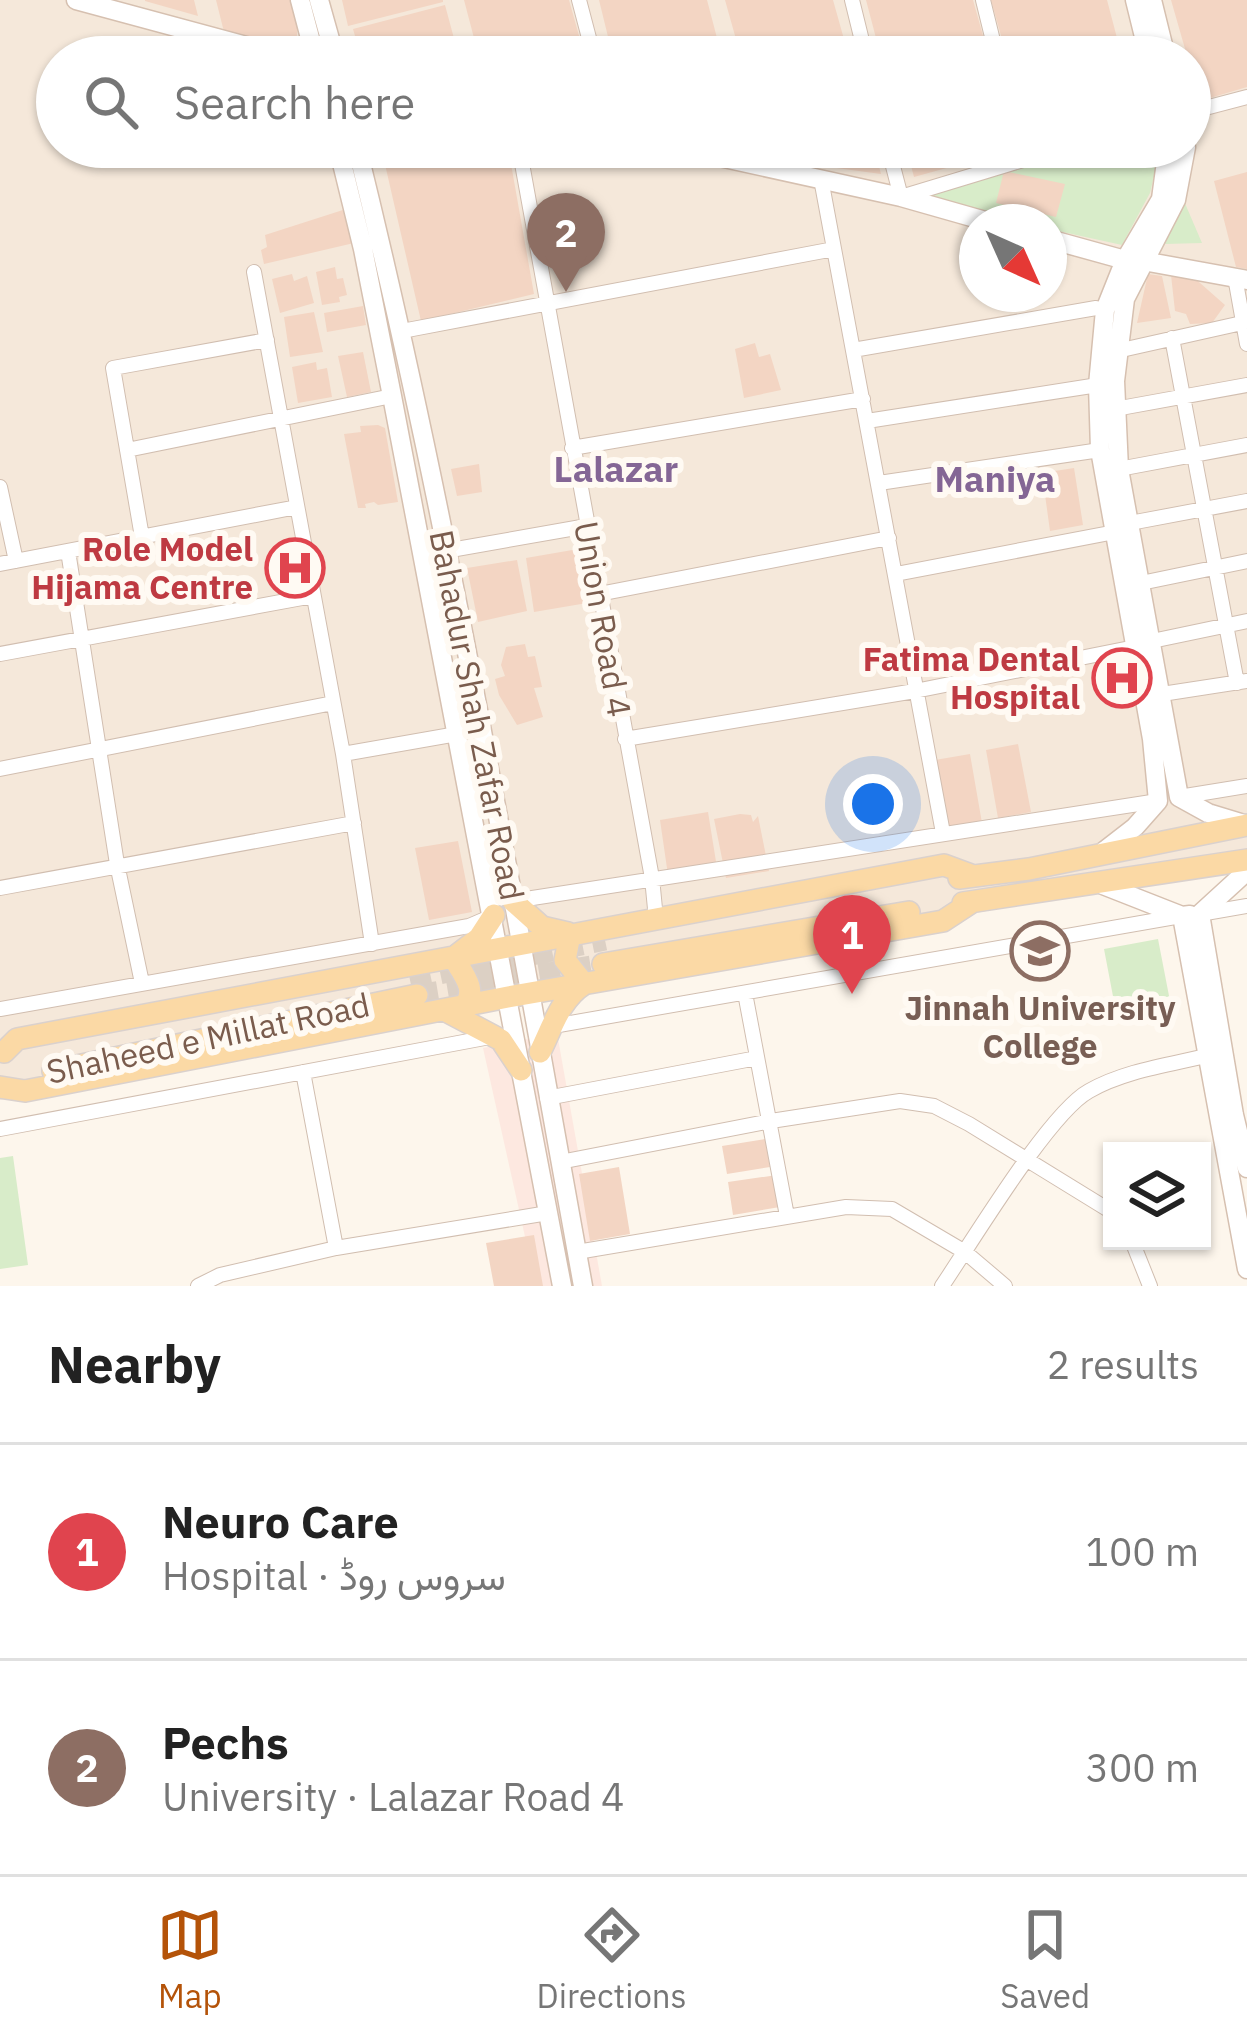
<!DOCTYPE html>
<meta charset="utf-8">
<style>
:root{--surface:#fff;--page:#f2f2f2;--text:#222;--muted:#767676;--line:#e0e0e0;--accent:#b45309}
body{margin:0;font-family:"IBM Plex Sans",Vazirmatn,sans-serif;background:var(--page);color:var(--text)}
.controls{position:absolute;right:36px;bottom:36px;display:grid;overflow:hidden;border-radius:0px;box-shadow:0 3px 9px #0004}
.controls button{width:108px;height:108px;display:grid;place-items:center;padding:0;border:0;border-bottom:3px solid var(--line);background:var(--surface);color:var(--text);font:60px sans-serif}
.compass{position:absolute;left:959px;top:204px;width:108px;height:108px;border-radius:50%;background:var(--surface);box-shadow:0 3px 9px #0004;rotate:135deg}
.you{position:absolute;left:873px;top:804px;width:42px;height:42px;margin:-30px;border:9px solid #fff;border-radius:50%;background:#1a73e8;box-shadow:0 0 0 18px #1a73e833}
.badge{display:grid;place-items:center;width:78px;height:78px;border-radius:50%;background:var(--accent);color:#fff;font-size:39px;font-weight:700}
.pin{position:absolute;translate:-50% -99px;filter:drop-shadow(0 3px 6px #0008)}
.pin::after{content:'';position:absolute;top:63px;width:42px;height:36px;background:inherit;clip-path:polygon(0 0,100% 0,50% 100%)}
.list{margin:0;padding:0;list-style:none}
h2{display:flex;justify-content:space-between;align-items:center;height:156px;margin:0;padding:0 48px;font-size:51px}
h2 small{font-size:39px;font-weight:400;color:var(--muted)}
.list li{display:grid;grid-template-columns:78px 1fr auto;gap:36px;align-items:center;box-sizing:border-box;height:216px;padding:0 48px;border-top:3px solid var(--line)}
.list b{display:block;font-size:45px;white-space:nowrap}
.list p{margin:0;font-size:39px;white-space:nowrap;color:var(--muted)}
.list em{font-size:39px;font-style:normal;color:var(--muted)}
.icon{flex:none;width:66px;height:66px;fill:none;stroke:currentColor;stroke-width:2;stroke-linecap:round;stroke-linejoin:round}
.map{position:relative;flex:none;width:1247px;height:1286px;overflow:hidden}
.search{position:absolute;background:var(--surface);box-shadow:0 3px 9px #0004;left:36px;right:36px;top:36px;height:132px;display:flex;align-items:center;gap:30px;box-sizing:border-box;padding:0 42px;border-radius:66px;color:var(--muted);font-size:45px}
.sheet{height:588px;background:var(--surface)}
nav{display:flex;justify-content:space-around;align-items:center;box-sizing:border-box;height:168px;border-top:3px solid var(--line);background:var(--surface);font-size:33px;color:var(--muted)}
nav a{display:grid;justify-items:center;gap:6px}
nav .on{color:var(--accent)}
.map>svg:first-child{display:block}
</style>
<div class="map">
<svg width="1247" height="1286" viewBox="0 0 1247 1286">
<rect width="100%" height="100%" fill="#fdf6ec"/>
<path fill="#f5e8da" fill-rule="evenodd" d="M0,0H1247V861L0,1100ZM57,57H1190V147H57ZM977,222H1049V294H977Z"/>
<path fill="#fde8e0" d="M557,1033L602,1286H536L483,1048Z"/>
<path fill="#d8ecc9" d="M1065,147H1161L1150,193L1122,245L1049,229V222H1016L901,197Z
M1184,201L1202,243L1165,244Z
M1158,939L1170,1001L1116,1012L1104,949Z
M13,1156L28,1265L0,1269V1158Z"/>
<path fill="#f3d5c3" d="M145,0H194L198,16L145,1Z
M216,0H298L297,36L304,47L293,52L225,36Z
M342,0H443V2L348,26Z
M464,0H569L585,57H479Z
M599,0H707L722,57H613Z
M725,0H833L849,57H741Z
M866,0H973L989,57H881Z
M991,0H1107L1122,57H1007Z
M1171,0H1247V87L1200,101Z
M445,5L459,57H361L353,29Z
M381,147H508L534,294L421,321Z
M766,147H874L881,174L770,159Z
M906,147H1019V148L914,177Z
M1004,171L1065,184L1056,217L996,203Z
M1247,172V269L1236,267L1214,181Z
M346,209L354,243L264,264L261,250L267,247L265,235Z
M335,267L337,279L343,278L347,295L339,297L340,302L322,305L316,272Z
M292,274L294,281L307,276L314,303L280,313L272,279Z
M1148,274L1162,276L1171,318L1137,323Z
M1171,275H1191L1225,305L1212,323L1190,324L1186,314L1175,311Z
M363,306L366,325L327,332L324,313Z
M314,312L323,352L290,357L284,317Z
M755,343L759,357L770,354L781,390L744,398L735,349Z
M363,352L371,392L347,397L338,356Z
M316,362L317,370L327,368L332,397L298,403L292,367Z
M378,425L385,428L398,502L378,505L374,502L365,504L366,508H358L344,434L361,432L360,426Z
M479,464L482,492L457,496L451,469Z
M1074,468L1083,525L1050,531L1042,473Z
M584,548L593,602L534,612L526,558Z
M517,560L527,611L478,622L467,568Z
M525,644L528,657L535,656L542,687L534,688L543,717L517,725L499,695L495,679L505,676L501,665L506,647Z
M1018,744L1031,812L998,818L986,750Z
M970,754L982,823L947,829L935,760Z
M708,812L718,874L669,882L660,820Z
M740,814L751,815L753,822L758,816L769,871L726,878L714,819Z
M458,841L472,912L429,920L415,848Z
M765,1139L770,1167L727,1174L722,1146Z
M619,1167L630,1234L590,1241L579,1174Z
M777,1175L780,1207L733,1215L728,1182Z
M534,1235L543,1286H494L486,1243Z"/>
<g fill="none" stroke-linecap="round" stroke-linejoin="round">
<path stroke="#dcd0c4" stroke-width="21" stroke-dasharray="21 10" stroke-linecap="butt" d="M410,980L605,940
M417,995L603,964"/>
<defs>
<path id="street" d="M579,0L594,57
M852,0L866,57
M983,0L997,57
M1190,112L1247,97
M519,147L652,878L656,919
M888,147L901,197L1066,147
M821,179L943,833
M254,272L343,754L372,944
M1235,277L1247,344
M402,331L834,249
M1172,338L1237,683
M853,350L1096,308L1105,310
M1117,351L1242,323
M1115,409L1247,385
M867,421L1098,385
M572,448L863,399
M127,450L392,396
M1119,469L1247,445
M879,483L1100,450
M0,487L16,561
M1130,523L1247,501
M142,537L113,368L267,340
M68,551L117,864L142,983
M445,551L587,526
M0,564L297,507
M896,574L1115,532
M1141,583L1247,561
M599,594L889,538
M1152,641L1247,621
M0,654L313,596
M1162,694L1247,681
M625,739L915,691L1135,647
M343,754L457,734
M0,769L333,703
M1179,797L1247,786
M0,888L354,823
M513,901L1158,801
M1200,914L1247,906
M745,993L787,1216
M0,1009L469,926L490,917
M553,1026L1181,916
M303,1072L336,1248
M547,1098L757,1058
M0,1129L490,1037
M560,1162L771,1121L900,1101L934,1106L969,1124L1112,1212
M1132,1241L1150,1286
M577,1252L846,1207L892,1209L965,1252L1005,1286
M198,1286L220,1275L336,1248L548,1213
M942,1286C972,1242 1049,1113 1089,1091C1124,1071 1168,1065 1206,1056"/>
<path id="secondary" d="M76,0L287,57
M300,0L315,57
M319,0L335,57
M1135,0L1149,57
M1152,0L1166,57
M338,147L363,249L392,396L562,1286
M357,147C450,523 514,906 583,1286
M674,147L901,197L989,222
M1049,239L1125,260
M1143,261L1247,280
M1179,797L1119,469L1115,381L1125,299L1176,200L1186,147
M1179,797L1208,813L1247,825
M1158,801L1152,739L1100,450L1098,385L1105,310L1125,260L1161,199L1168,147
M1104,851L1135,827L1158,801
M1103,885L1182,916L1190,915
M1200,914L1234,1115L1247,1168
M1200,914L1247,871
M1182,916L1247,1269"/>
<path id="primary" d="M959,878L1029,869L1247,825
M513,901L542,927L568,933
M963,903L1247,860
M457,955L479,938L494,915
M453,957C463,974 479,991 463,1007
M603,964L909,912
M444,1010L501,1040L521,1070
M4,1052L17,1039L944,865L971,875
M540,1052C552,1028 560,999 584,984L565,960L570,935
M53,1071L417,995
M0,1087L25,1091L508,997L943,921L972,902"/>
</defs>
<use href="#street" stroke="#d1beb0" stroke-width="16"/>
<use href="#secondary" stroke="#d6c0b0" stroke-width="21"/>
<use href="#primary" stroke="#dad1cd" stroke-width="24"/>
<use href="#street" stroke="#fff" stroke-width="14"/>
<use href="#secondary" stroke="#fff" stroke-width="18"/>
<use href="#primary" stroke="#fbd9a5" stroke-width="21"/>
</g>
<defs>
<symbol id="hospital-ring" viewBox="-11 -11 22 22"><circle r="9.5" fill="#fffaf3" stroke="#e0444e" stroke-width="1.5"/><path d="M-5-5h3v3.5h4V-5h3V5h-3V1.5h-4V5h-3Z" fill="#e0444e"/></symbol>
<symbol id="university-ring" viewBox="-11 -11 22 22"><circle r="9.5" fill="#fffaf3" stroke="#8d6e63" stroke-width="1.5"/><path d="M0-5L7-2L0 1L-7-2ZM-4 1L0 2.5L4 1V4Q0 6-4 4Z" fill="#8d6e63"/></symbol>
</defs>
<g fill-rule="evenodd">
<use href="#hospital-ring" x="262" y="535" width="66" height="66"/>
<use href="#hospital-ring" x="1089" y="645" width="66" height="66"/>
<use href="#university-ring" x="1007" y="918" width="66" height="66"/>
</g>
<g text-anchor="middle" stroke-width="12" stroke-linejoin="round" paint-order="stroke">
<g font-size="33" font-weight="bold" fill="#be3a42" stroke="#fffaf3" text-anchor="end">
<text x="253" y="561">Role Model<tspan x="253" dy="38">Hijama Centre</tspan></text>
<text x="1080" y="671">Fatima Dental<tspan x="1080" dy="38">Hospital</tspan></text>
</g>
<g font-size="33" fill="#7a5c4d" stroke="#fffaf3">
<text transform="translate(603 619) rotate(80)" y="12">Union Road 4</text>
<text transform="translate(477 715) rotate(79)" y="12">Bahadur Shah Zafar Road</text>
<text transform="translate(208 1038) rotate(-12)" y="12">Shaheed e Millat Road</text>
</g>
<g font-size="33" font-weight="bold" fill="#785e54" stroke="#fffaf3">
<text x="1040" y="1020">Jinnah University<tspan x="1040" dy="38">College</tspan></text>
</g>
<g font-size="36" font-weight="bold" fill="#846695" stroke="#fffaf3">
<text x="616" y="482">Lalazar</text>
<text x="995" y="492">Maniya</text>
</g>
</g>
</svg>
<div class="controls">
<button><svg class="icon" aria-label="layers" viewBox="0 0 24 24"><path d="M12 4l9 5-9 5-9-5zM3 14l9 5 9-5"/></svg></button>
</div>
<svg class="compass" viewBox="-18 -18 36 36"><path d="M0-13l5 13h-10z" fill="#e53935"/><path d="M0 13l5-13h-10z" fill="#767676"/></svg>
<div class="you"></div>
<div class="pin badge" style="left:852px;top:994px;background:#e0444e">1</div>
<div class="pin badge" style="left:566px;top:292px;background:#8d6e63">2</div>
<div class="search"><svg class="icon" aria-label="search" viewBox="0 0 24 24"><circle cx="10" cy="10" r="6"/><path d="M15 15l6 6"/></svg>Search here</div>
</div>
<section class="sheet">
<h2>Nearby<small>2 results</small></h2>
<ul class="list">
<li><span class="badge" style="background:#e0444e">1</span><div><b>Neuro Care</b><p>Hospital · سروس روڈ</p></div><em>100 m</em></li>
<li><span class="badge" style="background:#8d6e63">2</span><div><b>Pechs</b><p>University · Lalazar Road 4</p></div><em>300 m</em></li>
</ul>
</section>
<nav>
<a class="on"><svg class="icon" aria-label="map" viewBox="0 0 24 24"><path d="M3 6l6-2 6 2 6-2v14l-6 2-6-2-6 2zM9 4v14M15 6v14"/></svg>Map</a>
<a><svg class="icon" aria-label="directions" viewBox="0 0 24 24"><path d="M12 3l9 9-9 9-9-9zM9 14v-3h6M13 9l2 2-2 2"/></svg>Directions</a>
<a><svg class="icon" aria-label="saved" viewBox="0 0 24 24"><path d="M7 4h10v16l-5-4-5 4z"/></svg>Saved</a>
</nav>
